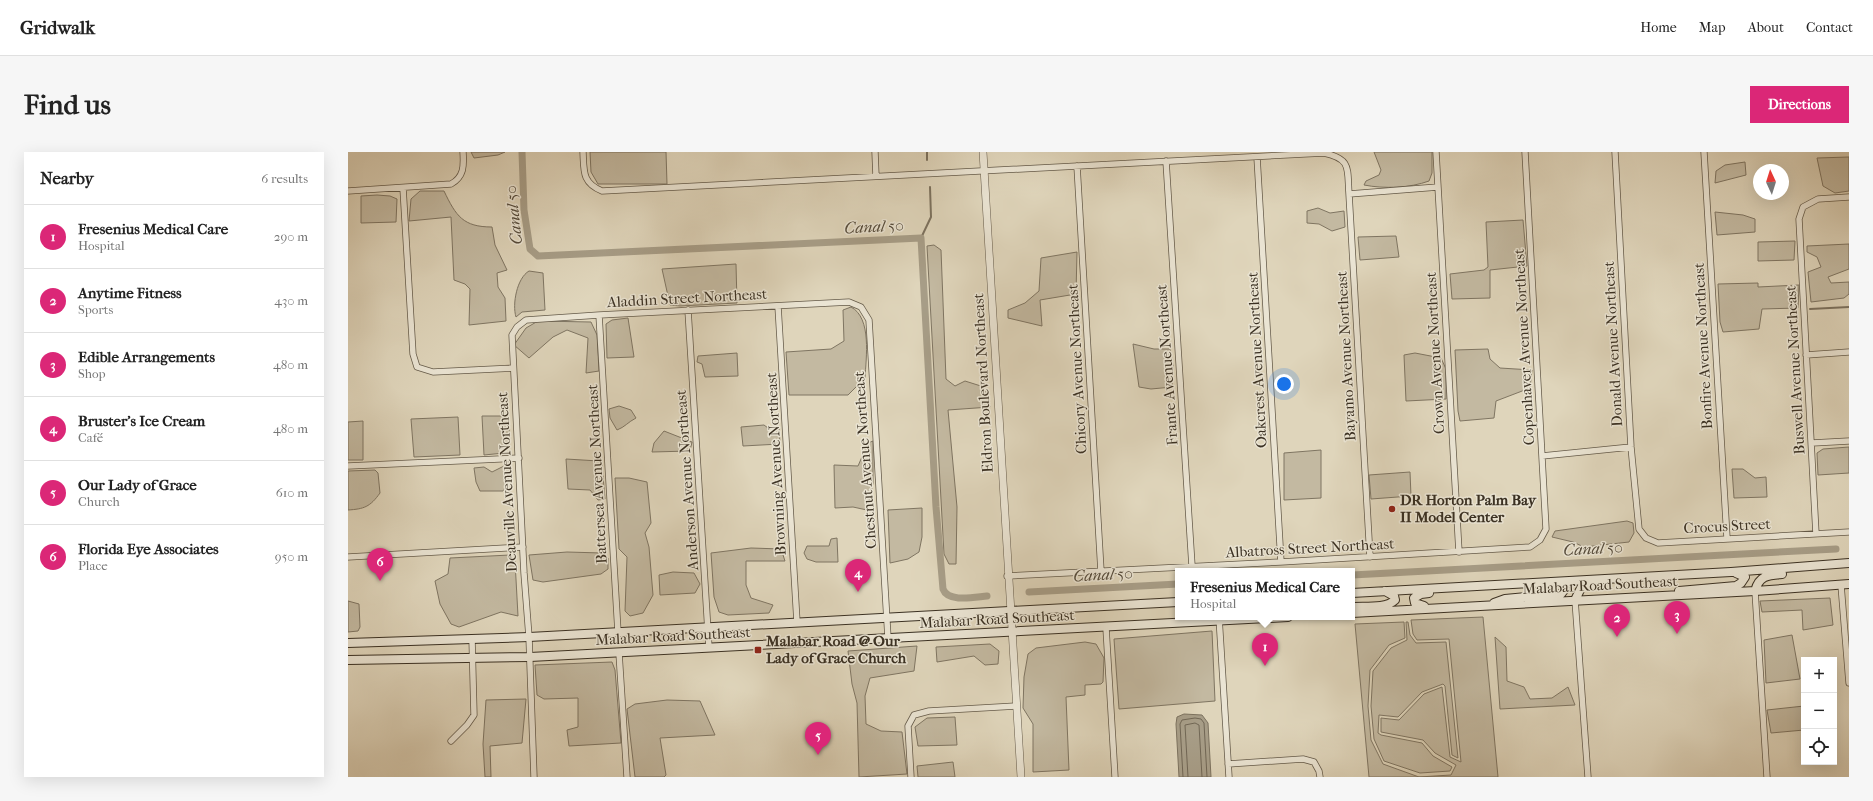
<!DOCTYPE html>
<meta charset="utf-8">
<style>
:root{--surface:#fff;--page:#f6f6f6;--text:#222;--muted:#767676;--line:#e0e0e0;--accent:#db2777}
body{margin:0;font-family:"IM FELL French Canon",serif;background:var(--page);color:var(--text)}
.controls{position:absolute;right:12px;bottom:12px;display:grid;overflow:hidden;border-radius:0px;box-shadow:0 4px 16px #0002}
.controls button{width:36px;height:36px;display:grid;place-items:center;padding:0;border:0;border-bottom:1px solid var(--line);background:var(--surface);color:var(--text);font:20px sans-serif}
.compass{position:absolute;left:1405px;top:12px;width:36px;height:36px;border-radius:50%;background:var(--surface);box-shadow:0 4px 16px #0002;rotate:356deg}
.you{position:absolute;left:936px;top:232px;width:14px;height:14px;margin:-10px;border:3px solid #fff;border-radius:50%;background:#1a73e8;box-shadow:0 0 0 6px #1a73e833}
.badge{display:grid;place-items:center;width:26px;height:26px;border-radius:50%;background:var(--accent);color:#fff;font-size:13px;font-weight:700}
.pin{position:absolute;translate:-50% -33px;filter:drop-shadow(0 1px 2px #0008)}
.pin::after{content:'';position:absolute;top:21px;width:14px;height:12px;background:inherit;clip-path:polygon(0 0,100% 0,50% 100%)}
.popup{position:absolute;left:827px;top:416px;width:180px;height:52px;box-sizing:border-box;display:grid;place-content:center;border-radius:0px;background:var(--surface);filter:drop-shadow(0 1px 3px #0005);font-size:13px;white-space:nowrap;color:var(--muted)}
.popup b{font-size:15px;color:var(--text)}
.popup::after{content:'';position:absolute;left:50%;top:100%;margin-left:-8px;border:8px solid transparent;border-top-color:var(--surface)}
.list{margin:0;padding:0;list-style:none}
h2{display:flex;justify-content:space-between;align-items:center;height:52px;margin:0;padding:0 16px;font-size:17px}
h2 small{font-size:13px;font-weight:400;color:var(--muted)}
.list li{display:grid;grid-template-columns:26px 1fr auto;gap:12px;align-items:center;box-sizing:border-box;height:64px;padding:0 16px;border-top:1px solid var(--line)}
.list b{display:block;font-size:15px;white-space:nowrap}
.list p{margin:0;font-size:13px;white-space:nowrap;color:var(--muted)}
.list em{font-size:13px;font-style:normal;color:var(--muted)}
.icon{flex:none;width:22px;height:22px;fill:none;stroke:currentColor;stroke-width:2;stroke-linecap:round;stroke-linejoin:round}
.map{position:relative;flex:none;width:1501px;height:625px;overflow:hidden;border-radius:0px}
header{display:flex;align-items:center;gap:24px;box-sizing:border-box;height:56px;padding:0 20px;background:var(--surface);border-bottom:1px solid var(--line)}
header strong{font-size:19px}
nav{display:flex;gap:22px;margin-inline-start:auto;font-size:14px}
.intro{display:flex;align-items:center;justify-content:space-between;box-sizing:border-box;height:96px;padding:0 24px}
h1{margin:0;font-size:28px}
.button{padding:10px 18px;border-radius:0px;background:var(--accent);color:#fff;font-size:14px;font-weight:700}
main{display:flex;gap:24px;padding:0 24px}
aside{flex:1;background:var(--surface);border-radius:0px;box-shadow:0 4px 16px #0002}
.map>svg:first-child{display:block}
</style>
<header>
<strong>Gridwalk</strong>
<nav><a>Home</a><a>Map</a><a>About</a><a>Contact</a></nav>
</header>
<div class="intro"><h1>Find us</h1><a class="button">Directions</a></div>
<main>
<aside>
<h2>Nearby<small>6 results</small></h2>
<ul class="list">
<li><span class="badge">1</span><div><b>Fresenius Medical Care</b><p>Hospital</p></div><em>290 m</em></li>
<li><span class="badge">2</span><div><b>Anytime Fitness</b><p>Sports</p></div><em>430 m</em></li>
<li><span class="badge">3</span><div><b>Edible Arrangements</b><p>Shop</p></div><em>480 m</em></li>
<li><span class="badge">4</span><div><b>Bruster's Ice Cream</b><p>Café</p></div><em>480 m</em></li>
<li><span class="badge">5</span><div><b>Our Lady of Grace</b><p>Church</p></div><em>610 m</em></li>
<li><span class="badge">6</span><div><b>Florida Eye Associates</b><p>Place</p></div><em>950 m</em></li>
</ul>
</aside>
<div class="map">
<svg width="1501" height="625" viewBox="0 0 1501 625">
<rect width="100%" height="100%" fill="#dfd5bb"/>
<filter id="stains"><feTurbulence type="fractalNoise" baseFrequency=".005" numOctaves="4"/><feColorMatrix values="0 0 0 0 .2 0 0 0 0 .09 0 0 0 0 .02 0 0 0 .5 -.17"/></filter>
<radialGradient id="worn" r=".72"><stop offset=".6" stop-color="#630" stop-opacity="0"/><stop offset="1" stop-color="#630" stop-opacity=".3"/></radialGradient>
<path fill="#c3b9a1" stroke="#7f7562" d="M123,0H157L150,3L126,6Z
M242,0H318L319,32H250L243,20Z
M1026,0H1084V21L1081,29C1062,36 1036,37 1016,33L1018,29L1031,23L1033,18Z
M1501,5V39L1487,41L1475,34L1469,6Z
M1397,10L1398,23L1367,31L1368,19L1377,13Z
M72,39H96C108,64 115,75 144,75L147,93L159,118L149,121L150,135L157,146L158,169L121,173L122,137L117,132L106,128L103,65L61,69L63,47Z
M29,43L42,44L49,47L48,70L13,71V44Z
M970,56L982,61L996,59L997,75L984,79L971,72L959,71V59Z
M1367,60L1395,63L1407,67V80L1369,83Z
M1175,68L1179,114L1142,118V146L1104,147L1102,122L1136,118L1140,115L1138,70Z
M1048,84L1051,105L1012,108L1010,85Z
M1447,89L1446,108L1410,109V90Z
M1501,92V117L1480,125L1483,131L1501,130V142L1496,146L1463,150L1460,120L1473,115L1469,105L1459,100V94Z
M586,93L593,98L598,227L607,234L617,229L636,235L642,255L600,258L609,355L608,412H601L596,402L579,94Z
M729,100L728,142L692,148L694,174L660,166V158L677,151L691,139L693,106Z
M388,112L389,151L332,154L322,153L314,117Z
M181,119L195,121L197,158L174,160L168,165C164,152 169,126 181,119Z
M1410,131V135L1451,133L1450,156L1414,157L1411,177L1375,180L1372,170L1370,132Z
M503,155C524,166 518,206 517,226L500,243H441L438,200L483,197L496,189L495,158Z
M280,166L286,205L259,206L258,172L264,168Z
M190,169L243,170L249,183L251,219L238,221L240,186L219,178L205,185L181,206L166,193L178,176Z
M785,192L806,197H822L825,213L824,235L803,237L791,235Z
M1140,197L1142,207L1152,216L1184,218L1182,236L1148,249L1146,266L1112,269L1110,259L1107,198Z
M389,201L390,224L357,225L354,212L349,210L350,204Z
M1067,201L1093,206L1098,217V247L1058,249L1056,203Z
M271,254L283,258L288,266C280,270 277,275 269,278L262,266L261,257Z
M134,264H158C162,277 164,290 156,301L136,303Z
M110,265L112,303L66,305L63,267Z
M15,269V308H0V270Z
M416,273L420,276H431L432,292L395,294L393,275Z
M316,279L344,290L342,299L304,300L306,291Z
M525,289V331L519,358L505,355L487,356L486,313L510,314L520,291Z
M1501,295V321L1470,323L1469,301L1475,297Z
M973,298V346L936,348V301Z
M218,307L251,309L254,312L257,347L250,348L242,338L220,337Z
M156,314L162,318L159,334L155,339H132L128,330L126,316L136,315L144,320Z
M1384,317H1395L1407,326L1418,325L1419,345L1386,346Z
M27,318L30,321L32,341C22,355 16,357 0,358V319Z
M1062,320L1063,344L1023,347L1021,323Z
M267,326H281L299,330L303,371L297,381L301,395L305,443L295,461L282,464L277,459L279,405L271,397Z
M574,356V385L571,400L560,407L542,411L540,358Z
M1279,369L1285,371L1286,381L1281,390L1236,395L1225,390L1204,385L1207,379Z
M489,386L490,410H468L459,407L456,401L459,394H481L483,387Z
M403,396L433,397L437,409H398V433L403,446L425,453L421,461L380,463L371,460L366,445L363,401Z
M219,400L254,401L260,406V417L253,422L195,430L185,428L181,403Z
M162,403L167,409L170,464L153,460L111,475L103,472L92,452L87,429L100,422L102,406Z
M325,420L346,421L352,432L347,441L312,443L311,423Z
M1482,446L1485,473L1455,478L1454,458L1414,460L1412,449Z
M0,449L11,452L12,475L10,479L0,480Z
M1135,465L1150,625H1021L1007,472L1056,470L1057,486L1041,493L1022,518L1020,554L1023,588L1035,612L1071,625L1103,623L1108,613L1087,601L1075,588L1033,580V566L1051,568L1076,542L1094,535L1102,605L1113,610L1101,487L1069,488L1065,482L1063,468Z
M1058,470H1060L1062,483L1068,491L1098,490L1110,606L1104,603L1097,534L1095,532L1074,540L1050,565L1031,563L1030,581L1033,583L1074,591L1085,604L1104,615L1102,619L1072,621L1036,609L1026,587L1023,554L1025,519L1043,496L1059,488Z
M864,479L867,549L771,557L766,487Z
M1444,483L1452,527L1418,531L1416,488Z
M1147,485L1158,495L1159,529L1176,535L1182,547L1204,546L1220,535L1227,553L1152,557Z
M737,490L748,492L756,506L755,530L753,532L737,533V543L718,545L721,618L685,620V572L675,556L676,525L680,502L688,496Z
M642,492L651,499L650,512L637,513L626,504L589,510L588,495Z
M569,494L566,519L522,526L517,544L518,572L533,579L554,580L559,622L511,625L509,551L504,532L500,499Z
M264,510L267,518L273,591L221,594L219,578L230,575V546L196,547L189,543L187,513Z
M178,547L174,591L142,594L143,625H137L135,592L138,548Z
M319,548L352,549L367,583L312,586L318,623L316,625H287L279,557L287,552Z
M1456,554V578L1423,581L1419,558Z
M607,565L609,593L570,594L567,575L579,566Z
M605,610L607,625H570L569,614Z"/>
<path fill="#a79d87" stroke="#7c725f" d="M836,562L854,563L860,571L863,625H831L828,572L829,565Z"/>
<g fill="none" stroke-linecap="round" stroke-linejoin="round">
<path stroke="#716755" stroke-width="1" d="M835,625L832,572L834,568L847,566L853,567L856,571L859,625
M840,625L837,573L847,571L851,573L854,625"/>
<path stroke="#7c725f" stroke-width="2" d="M579,0V8
M573,86L583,65L582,35
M1462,157L1501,155"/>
<path stroke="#a79d87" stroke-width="7" d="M174,0L176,58L182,97L190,104L573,86L588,355L595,437C600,451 627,445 639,444
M1004,423L1488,397
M681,440L830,432"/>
<defs>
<path id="minor" d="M235,0C236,19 234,31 254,39L976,1C1004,7 999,17 1001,42L1022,405
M527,0L528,24
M1088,0L1111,400
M1267,0L1283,295L1291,377L1298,386L1310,391L1501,380
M1356,0L1379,386
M909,5L933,410
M818,9L844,414
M729,14L753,419
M55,36L65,202L69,215L85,220L165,216
M0,39L103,32C116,25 116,14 115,0
M1001,42L1090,35
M430,154L449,470
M340,158L361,496
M251,163L270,480
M1458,203L1501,200
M1464,291L1501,289
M1194,304L1283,295
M0,314L171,306
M1468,382L1451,67L1455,55L1470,47L1501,45
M0,405L175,395
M659,424L933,410L1182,395L1192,388L1198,377L1177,0
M1493,433L1501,531
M1407,439L1419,625
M1227,448L1240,625
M871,465L881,625
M758,476L767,625
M271,501L279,625
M103,589L119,573L126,563L124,487
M880,612L955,607L966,610L971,619L972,625
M186,625L181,485L176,421L164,183L169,175L178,168L251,163L501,150L513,155L521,168L540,486
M563,625L560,574L566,563L581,559L668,554"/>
<path id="tertiary" d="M635,0L673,625"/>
<path id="secondary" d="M1331,439L1388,434L1393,431L1397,425L1388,421
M1407,439C1411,424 1419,423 1434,422
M1004,441L1383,420L1501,411
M1227,448L1234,434L1245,433
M1146,451L1157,447L1213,442L1217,437L1215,433
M1076,454L1067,451L1066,446L1073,442L1081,441
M1004,455C1016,454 1038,457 1047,448L1046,444L1037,439
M1004,461L1407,439L1501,432
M0,491L181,485L830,450
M0,508L182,505L940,465"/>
</defs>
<use href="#minor" stroke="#645a49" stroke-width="7"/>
<use href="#tertiary" stroke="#645a49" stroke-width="8"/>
<use href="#secondary" stroke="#3b3123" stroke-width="10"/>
<use href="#minor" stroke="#eae4d3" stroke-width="5.5"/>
<use href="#tertiary" stroke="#eae4d3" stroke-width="7"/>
<use href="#secondary" stroke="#eae4d3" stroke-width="8"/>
</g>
<g fill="#8f2418" stroke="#eae4d3" stroke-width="1.5">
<circle cx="1044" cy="357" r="4"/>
<rect x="406" y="494" width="8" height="8" rx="2"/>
</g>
<g text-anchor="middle" stroke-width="3" stroke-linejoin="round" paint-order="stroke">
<g font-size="15" fill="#3b3123" stroke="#eae4d3">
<text transform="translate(339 146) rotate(-3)" y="5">Aladdin Street Northeast</text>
<text transform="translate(1265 192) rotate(-93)" y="5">Donald Avenue Northeast</text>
<text transform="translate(1355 194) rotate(-93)" y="5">Bonfire Avenue Northeast</text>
<text transform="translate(1176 195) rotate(-93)" y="5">Copenhaver Avenue Northeast</text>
<text transform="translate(1087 201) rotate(-93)" y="5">Crown Avenue Northeast</text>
<text transform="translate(998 204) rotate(-93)" y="5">Bayamo Avenue Northeast</text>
<text transform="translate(909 208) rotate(-93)" y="5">Oakcrest Avenue Northeast</text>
<text transform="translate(819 213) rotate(-94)" y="5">Frante Avenue Northeast</text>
<text transform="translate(729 217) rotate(-93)" y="5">Chicory Avenue Northeast</text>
<text transform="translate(1447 218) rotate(-93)" y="5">Buswell Avenue Northeast</text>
<text transform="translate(635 231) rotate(-93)" y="5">Eldron Boulevard Northeast</text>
<text transform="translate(517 308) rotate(-94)" y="5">Chestnut Avenue Northeast</text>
<text transform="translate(428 312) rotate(-93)" y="5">Browning Avenue Northeast</text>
<text transform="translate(249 322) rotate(-93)" y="5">Battersea Avenue Northeast</text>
<text transform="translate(339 328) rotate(-94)" y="5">Anderson Avenue Northeast</text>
<text transform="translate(159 330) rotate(-93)" y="5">Deauville Avenue Northeast</text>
<text transform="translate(1379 374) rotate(-3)" y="5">Crocus Street</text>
<text transform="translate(962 396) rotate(-3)" y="5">Albatross Street Northeast</text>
<text transform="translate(1252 433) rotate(-3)" y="5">Malabar Road Southeast</text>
<text transform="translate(649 467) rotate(-3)" y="5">Malabar Road Southeast</text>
<text transform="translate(325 484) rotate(-3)" y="5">Malabar Road Southeast</text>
</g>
<g font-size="15" font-weight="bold" fill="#3b3123" stroke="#eae4d3" text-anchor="start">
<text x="1052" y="353">DR Horton Palm Bay<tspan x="1052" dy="17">II Model Center</tspan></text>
<text x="418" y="494">Malabar Road @ Our<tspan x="418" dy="17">Lady of Grace Church</tspan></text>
</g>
<g font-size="16" font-style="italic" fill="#564c3c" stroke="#eae4d3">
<text transform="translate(165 63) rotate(-96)" y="6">Canal 50</text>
<text transform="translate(526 74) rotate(-3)" y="6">Canal 50</text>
<text transform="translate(1245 396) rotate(-3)" y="6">Canal 50</text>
<text transform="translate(755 422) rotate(-3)" y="6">Canal 50</text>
</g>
</g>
<rect width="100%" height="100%" filter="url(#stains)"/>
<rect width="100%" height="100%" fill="url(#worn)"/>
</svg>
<div class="controls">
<button>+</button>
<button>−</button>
<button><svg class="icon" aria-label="locate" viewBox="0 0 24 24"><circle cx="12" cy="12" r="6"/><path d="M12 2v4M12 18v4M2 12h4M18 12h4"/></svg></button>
</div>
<svg class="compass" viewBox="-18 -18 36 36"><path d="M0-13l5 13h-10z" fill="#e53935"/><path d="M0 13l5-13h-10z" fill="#767676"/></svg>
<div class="you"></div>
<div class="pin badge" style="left:917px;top:514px">1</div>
<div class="popup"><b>Fresenius Medical Care</b>Hospital</div>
<div class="pin badge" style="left:1269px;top:485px">2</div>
<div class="pin badge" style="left:1329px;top:482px">3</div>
<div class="pin badge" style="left:510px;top:440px">4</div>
<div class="pin badge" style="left:470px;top:603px">5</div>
<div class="pin badge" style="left:32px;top:429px">6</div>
</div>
</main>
